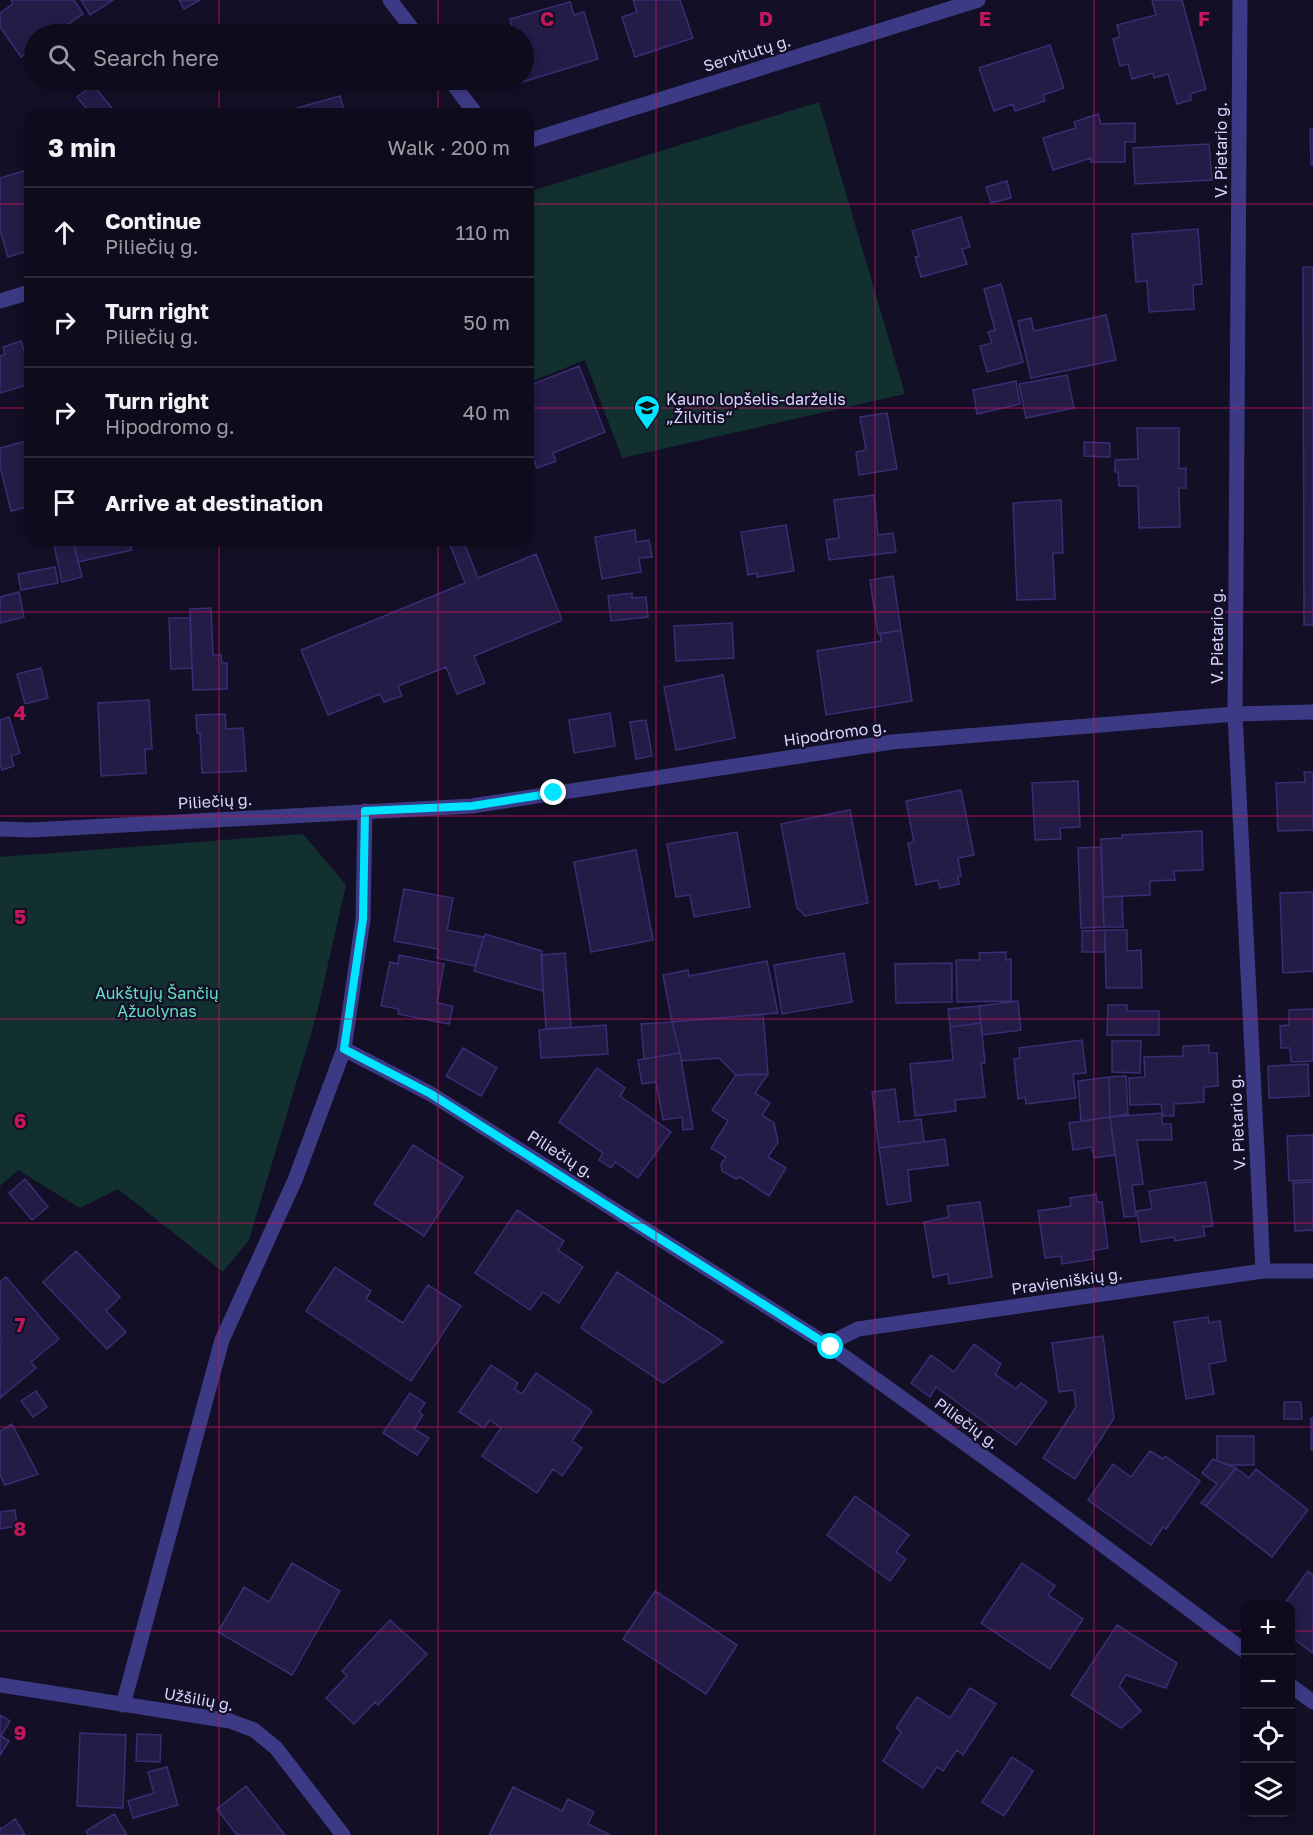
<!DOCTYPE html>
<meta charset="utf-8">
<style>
:root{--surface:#0e0b1c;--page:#1c1929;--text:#f1f3f6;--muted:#9b9ba3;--line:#2e2b3b}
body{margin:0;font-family:"Golos Text",sans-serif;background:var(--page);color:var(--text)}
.controls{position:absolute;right:18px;bottom:18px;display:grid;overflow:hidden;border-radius:12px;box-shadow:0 3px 9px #0003}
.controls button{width:54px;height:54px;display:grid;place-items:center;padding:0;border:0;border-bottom:2px solid var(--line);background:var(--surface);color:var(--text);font:30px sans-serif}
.stop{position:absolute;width:18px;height:18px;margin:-14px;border:4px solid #00e5ff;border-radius:50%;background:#fff}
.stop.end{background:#00e5ff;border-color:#fff;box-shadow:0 2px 6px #0008}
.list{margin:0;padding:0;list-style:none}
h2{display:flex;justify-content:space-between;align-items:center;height:78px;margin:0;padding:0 24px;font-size:26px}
h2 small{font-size:20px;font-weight:400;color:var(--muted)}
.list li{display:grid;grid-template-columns:39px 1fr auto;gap:18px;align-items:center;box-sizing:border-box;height:90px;padding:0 24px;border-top:2px solid var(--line)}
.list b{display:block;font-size:22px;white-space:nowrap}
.list p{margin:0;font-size:20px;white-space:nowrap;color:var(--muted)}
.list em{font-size:20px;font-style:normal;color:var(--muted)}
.icon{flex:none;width:33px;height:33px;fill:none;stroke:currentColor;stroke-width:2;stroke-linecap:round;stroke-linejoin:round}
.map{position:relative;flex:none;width:1313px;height:1835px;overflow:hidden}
.search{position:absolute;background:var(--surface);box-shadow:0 3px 9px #0003;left:24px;top:24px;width:510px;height:66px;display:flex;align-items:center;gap:15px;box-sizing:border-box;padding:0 21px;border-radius:33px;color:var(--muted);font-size:22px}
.panel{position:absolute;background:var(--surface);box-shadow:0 3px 9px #0003;left:24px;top:108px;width:510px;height:438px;border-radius:18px}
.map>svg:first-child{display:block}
</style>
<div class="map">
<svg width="1313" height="1835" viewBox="0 0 1313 1835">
<rect width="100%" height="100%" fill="#130f26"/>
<path fill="#12302f" d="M819,102L905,394L622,458L585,360L528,383V192Z
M303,834L346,885L316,1017L249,1240L223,1272L118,1189L80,1208L18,1170L0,1186V857Z"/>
<path fill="#241b47" stroke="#3b2d73" stroke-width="1.5" d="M11,0H74L83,14L53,34H34V48L21,57L0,27V13L13,4Z
M81,0H113L90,15Z
M179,0H200L184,9Z
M633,0H680L693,38L635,57L622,17L637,12Z
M1152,0H1182L1206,89L1190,94L1191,100L1177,104L1168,74L1154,78L1153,73L1132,79L1128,64L1120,66L1113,39L1120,37L1117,25L1156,15Z
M570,2L574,15L584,12L598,59L519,83L518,80H524V34H514L510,19Z
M1050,45L1064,88L1043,95L1045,101L1015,111L1013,104L994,111L979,68Z
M93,85L117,114H91L77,97Z
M340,96L345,114H298L297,108Z
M1098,114L1101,124L1135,123V142H1125V162H1091V158L1053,170L1043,138L1076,128L1074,122Z
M1310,129H1313V165H1311Z
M1209,144L1212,180L1135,184L1133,148Z
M30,169V259L26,260L24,252L8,257L0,230V178Z
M1007,181L1011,198L991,203L986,187Z
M961,217L970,247L962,249L967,264L921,277L915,257L919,256L912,231Z
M1198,229L1202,284L1193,285L1194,309L1149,312L1147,281L1136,282L1132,234Z
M1303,267H1313V625H1304Z
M1001,284L1023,362L987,372L980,346L992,343L988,332L995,330L984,289Z
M1106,315L1116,360L1031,378L1018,321L1031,318L1034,331Z
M21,341L30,368V384L0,393V356L5,354L3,347Z
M579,366L605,432L553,453L556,461L537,468L534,461L528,464V386Z
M1067,375L1074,408L1026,418L1019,384Z
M1016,381L1020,404L977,414L973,390Z
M887,413L897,469L859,475L856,452L866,450L860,417Z
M1137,428H1179V469L1186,468V488H1179L1180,527L1139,528L1138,486H1119L1118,472H1115V460L1138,459Z
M30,440V506L11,511L0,466V448Z
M1084,442L1110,443V457L1084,456Z
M874,495L878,535L893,533L896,552L829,560L826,540L839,538L834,500Z
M1061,500L1063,553H1053L1055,599L1017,600L1013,503Z
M786,525L794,571L757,577V573L748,575L741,532Z
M635,530L636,542L649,540L652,557L639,558L641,572L602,579L595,537Z
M53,540H73L82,577L62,582Z
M73,540H129L132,550L78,562Z
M448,540H463L478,578L536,554L562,620L474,656L485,683L457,694L446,667L398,686L402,696L384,702L380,694L328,715L301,650L465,583Z
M55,567L58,583L21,590L18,574Z
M893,576L901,630L878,634L870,580Z
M19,592L24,617L0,623V597Z
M632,593V598L646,597L648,617L611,621L608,596Z
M211,608L213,655H221L222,663H227V689L193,690L190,609Z
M169,618H190L192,668L171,669Z
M732,623L734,658L676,661L674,626Z
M901,630L912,701L826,715L817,651L881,641L880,634Z
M41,668L48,698L25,704L17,674Z
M723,675L735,738L676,750L664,687Z
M149,700L152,749H145L146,773L101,776L98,703Z
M610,713L615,746L574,753L569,720Z
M225,714L226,729L243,728L246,771L202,773L200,733H197L196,715Z
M9,717L20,753L11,756L14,766L2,770L0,763V720Z
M646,720L652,756L636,759L630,722Z
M1304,772H1313V830L1278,831L1276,783L1305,782Z
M1078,781L1080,827L1060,828L1061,839L1035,840L1032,783Z
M961,790L974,855L958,858L961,876L958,877L959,884L940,888L938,880L916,885L908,843L914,842L906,801Z
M850,810L868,903L805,916L797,908L781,824Z
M1202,831L1203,870L1174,871L1175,880L1150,881V895L1103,897L1101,839L1122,838V835Z
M737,832L750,907L694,917L690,895L676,897L667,844Z
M1101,847L1104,927L1081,928L1078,848Z
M636,850L653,940L591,952L574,862Z
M404,889L453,898L447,930L484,937L475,966L437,958L438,949L394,941Z
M1313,892V971L1283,973L1280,893Z
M1122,896L1123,927H1104L1103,897Z
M1105,930V952H1082V931Z
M1105,930H1127V951L1141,950L1142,988H1106Z
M485,934L542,951L543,991L474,971Z
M1006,952V960L1011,959V1001L957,1002L956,960H980L979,953Z
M565,953L571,1027L546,1029L541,955Z
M844,953L852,1002L782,1014L774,965Z
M399,955L444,964L437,1003L453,1006L449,1024L398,1014L399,1009L381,1006L390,962L398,964Z
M767,961L778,1013L672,1022L663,975L688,970L689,976Z
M952,963V1002L896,1003L895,964Z
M1018,1001L1021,1030L982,1035L979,1006Z
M1108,1005H1127V1011H1159V1035H1107Z
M979,1006L981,1023L950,1027L948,1009Z
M1313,1009V1061L1291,1062L1290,1048H1281L1280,1026L1289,1025V1010Z
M763,1014L768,1074L736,1075L719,1058L682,1061L672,1022Z
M672,1022L680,1053L644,1059L641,1024Z
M981,1023L985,1063H981L985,1097L955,1100L956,1111L915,1116L910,1064L953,1060L950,1027Z
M606,1025L608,1054L541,1058L539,1030Z
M1082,1040L1086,1073L1073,1074L1076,1098L1026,1104L1025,1097L1018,1099L1014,1059L1020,1058L1019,1048Z
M1112,1041H1141L1140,1073L1112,1072Z
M1209,1045V1053H1217L1218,1086L1204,1087V1102L1174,1104V1116H1163L1161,1104L1130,1105L1129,1078L1145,1077L1144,1057L1183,1056V1046Z
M463,1048L497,1068L481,1096L446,1076Z
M680,1053L693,1129L683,1130L682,1117L663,1120L656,1082L642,1084L638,1060Z
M1308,1064L1309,1096L1269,1098L1268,1066Z
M597,1068L625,1088L620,1096L671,1132L638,1178L615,1162L611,1168L599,1160L603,1153L559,1122Z
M768,1074L755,1093L770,1103L762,1115L774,1123L778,1142L768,1157L786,1168L769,1196L740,1177L736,1179L722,1171L721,1164L726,1157L711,1148L728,1121L712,1110L736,1075Z
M1126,1076L1128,1114L1110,1117L1109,1077Z
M1109,1077L1110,1117L1081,1121L1078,1081Z
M895,1089L899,1122L921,1119L924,1142L879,1148L872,1092Z
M1162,1113V1124H1171L1172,1140H1137L1143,1184L1132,1185L1136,1216L1124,1217L1110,1117Z
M1110,1117L1115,1155L1094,1158L1092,1147L1073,1150L1069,1123Z
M1313,1135V1180L1289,1181L1287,1136Z
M945,1139L948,1165L908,1170L911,1201L887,1205L879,1148Z
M413,1145L463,1177L424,1236L374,1204Z
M25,1179L48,1207L32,1220L9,1193Z
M1206,1182L1213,1226L1203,1227L1205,1236L1175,1241L1174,1237L1141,1242L1137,1211L1152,1209L1149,1191Z
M1313,1182V1230L1295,1231L1293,1183Z
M1096,1194L1097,1202H1102L1108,1248L1092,1251L1094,1259L1062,1264L1061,1256L1045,1258L1038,1211L1071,1206L1070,1198Z
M980,1202L992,1277L949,1284L948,1274L933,1277L924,1222L949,1217L947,1206Z
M517,1210L564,1241L558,1250L583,1267L559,1303L543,1292L530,1310L475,1273Z
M76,1251L120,1297L106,1311L126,1332L107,1349L43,1282Z
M335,1267L371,1291L366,1299L403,1323L428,1285L461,1306L411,1381L306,1311Z
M617,1272L723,1342L663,1383L581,1328Z
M6,1277L59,1339L31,1362L36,1368L0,1398V1344L2,1342L0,1339V1282Z
M1208,1317L1209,1323L1220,1321L1226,1361L1209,1364L1214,1394L1186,1399L1174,1322Z
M1103,1336L1114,1418L1075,1479L1043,1458L1076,1407L1074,1390L1059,1392L1052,1343Z
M974,1344L1001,1364L995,1374L1016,1389L1021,1383L1047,1402L1016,1445L936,1387L930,1397L911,1383L931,1355L954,1372Z
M491,1365L518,1383L514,1389L522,1394L536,1373L592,1411L572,1441L582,1448L562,1476L553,1469L537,1493L482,1456L501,1428L490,1420L484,1428L459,1412Z
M36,1391L47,1407L33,1417L21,1401Z
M410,1393L425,1403L419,1412L423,1415L414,1429L429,1438L417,1455L383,1433Z
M1284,1402H1301L1302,1419H1284Z
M1311,1418H1313V1450H1311Z
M12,1424L38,1474L5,1485L0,1475V1431Z
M1217,1436H1254V1465H1229L1217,1461Z
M1150,1451L1163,1459L1165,1456L1200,1481L1166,1529L1163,1527L1151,1545L1088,1500L1113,1464L1131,1477Z
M1213,1459L1236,1468L1206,1506L1201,1503L1217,1484L1202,1473Z
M1236,1468L1249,1478L1256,1469L1308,1510L1272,1557L1206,1506Z
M855,1496L909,1535L896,1552L906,1559L890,1581L827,1535Z
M15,1510L17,1526L0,1529V1512Z
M292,1563L340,1591L292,1675L218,1632L244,1587L269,1602Z
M1022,1563L1055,1586L1048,1595L1083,1619L1050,1669L981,1623Z
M1308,1571L1313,1575V1653L1290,1636V1606H1283Z
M655,1591L737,1645L706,1694L623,1639Z
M390,1620L427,1654L378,1705L375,1702L354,1724L326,1698L347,1676L342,1671Z
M1117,1625L1177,1663L1166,1688L1126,1675L1119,1686L1141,1711L1121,1728L1071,1695Z
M970,1688L996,1704L963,1755L957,1750L943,1771L937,1767L923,1788L883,1761L901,1732L896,1728L917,1697L950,1718Z
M0,1715L10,1721L1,1736L9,1741L0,1755Z
M80,1733L126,1735L123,1808L77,1806Z
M137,1734L161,1735L160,1762L136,1761Z
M1012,1757L1033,1771L1004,1816L982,1802Z
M167,1767L178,1805L133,1818L128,1801L154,1793L148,1772Z
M246,1786L285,1835H237L217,1809Z
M513,1787L562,1811L568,1799L594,1812L588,1824L610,1835H489Z
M114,1814L127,1835H88L86,1831Z
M15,1819L25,1835H0V1827L1,1829Z"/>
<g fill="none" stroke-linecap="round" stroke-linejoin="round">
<path stroke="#3d3a85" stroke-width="15" d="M390,0L416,34
M1240,0L1235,714L1263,1271
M450,80L476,114
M528,141L978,0
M0,301L30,292
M0,829L32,830L472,806L892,742L1235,714L1313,712
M344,1049L431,1094L831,1347L1017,1481L1246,1652
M831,1347L840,1338L858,1329L1263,1271H1313
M0,1685L230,1721L254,1730L276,1748L343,1835
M1290,1685L1313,1702
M123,1705L222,1340L295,1180L344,1049L363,919L365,811"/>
</g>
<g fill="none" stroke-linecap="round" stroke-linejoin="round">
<path stroke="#00e5ff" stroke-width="8" d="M554,793L472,806L365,811L363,919L344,1049L431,1094L831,1347"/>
</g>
<path fill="none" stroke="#c2185b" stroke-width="1.5" stroke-opacity="0.55" d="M219,0V34M438,0V34M656,0V1835M875,0V1835M1094,0V1835M219,80V114M438,80V114M0,204H30M528,204H1313M0,408H30M528,408H1313M219,540V1835M438,540V1835M0,612H1313M0,816H1313M0,1019H1313M0,1223H1313M0,1427H1313M0,1631H1246M1290,1631H1313"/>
<defs>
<symbol id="school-pin" viewBox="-11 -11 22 30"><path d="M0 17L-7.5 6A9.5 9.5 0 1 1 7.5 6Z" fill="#00e5ff" stroke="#130f26"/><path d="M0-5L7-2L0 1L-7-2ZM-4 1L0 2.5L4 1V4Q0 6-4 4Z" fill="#111"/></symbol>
</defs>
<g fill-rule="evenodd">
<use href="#school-pin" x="632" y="393" width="30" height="40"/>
</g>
<g text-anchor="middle" stroke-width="4.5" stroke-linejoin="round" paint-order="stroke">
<g font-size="16" fill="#d9d4ff" stroke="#130f26">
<text transform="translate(747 53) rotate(-17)" y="6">Servitutų g.</text>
<text transform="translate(1221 150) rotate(-90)" y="6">V. Pietario g.</text>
<text transform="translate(1217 636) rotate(-90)" y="6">V. Pietario g.</text>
<text transform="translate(835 733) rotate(-8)" y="6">Hipodromo g.</text>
<text transform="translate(215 801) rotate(-3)" y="6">Piliečių g.</text>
<text transform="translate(1237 1122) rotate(-93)" y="6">V. Pietario g.</text>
<text transform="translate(561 1154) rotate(32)" y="6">Piliečių g.</text>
<text transform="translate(1067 1281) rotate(-8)" y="6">Pravieniškių g.</text>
<text transform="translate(967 1423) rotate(36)" y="6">Piliečių g.</text>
<text transform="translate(199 1699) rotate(10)" y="6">Užšilių g.</text>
</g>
<g font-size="16" fill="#d9d4ff" stroke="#130f26" text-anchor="start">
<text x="666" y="405">Kauno lopšelis-darželis<tspan x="666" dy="18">„Žilvitis“</tspan></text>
</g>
<g font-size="16" fill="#5fe0c0" stroke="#130f26">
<text x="157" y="999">Aukštųjų Šančių<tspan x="157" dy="18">Ąžuolynas</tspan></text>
</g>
</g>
<g font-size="20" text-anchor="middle" font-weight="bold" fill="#c2185b" stroke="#130f26" stroke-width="4.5" stroke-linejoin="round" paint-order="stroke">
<text x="547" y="26">C</text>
<text x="766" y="26">D</text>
<text x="985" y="26">E</text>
<text x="1204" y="26">F</text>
<text x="20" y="720">4</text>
<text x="20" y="924">5</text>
<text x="20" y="1128">6</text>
<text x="20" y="1332">7</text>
<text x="20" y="1536">8</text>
<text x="20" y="1740">9</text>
</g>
</svg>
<div class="controls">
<button>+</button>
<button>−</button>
<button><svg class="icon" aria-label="locate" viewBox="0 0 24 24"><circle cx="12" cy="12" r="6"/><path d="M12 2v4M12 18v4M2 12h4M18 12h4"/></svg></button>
<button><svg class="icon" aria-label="layers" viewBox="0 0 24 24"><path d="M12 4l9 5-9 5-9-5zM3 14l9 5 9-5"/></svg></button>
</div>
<div class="stop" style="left:831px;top:1347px"></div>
<div class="stop end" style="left:554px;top:793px"></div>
<div class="search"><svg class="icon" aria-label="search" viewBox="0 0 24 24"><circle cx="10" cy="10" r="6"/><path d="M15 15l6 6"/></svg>Search here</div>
<section class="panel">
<h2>3 min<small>Walk · 200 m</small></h2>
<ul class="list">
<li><svg class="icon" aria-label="ahead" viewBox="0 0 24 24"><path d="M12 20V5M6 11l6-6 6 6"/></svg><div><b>Continue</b><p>Piliečių g.</p></div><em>110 m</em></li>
<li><svg class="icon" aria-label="right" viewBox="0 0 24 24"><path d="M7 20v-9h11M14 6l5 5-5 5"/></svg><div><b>Turn right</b><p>Piliečių g.</p></div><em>50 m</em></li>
<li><svg class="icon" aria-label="right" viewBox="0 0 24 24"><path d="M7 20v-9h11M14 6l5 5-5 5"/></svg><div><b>Turn right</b><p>Hipodromo g.</p></div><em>40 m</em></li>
<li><svg class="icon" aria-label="arrive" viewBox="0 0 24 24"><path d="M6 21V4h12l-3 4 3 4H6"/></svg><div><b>Arrive at destination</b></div></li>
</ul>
</section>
</div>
